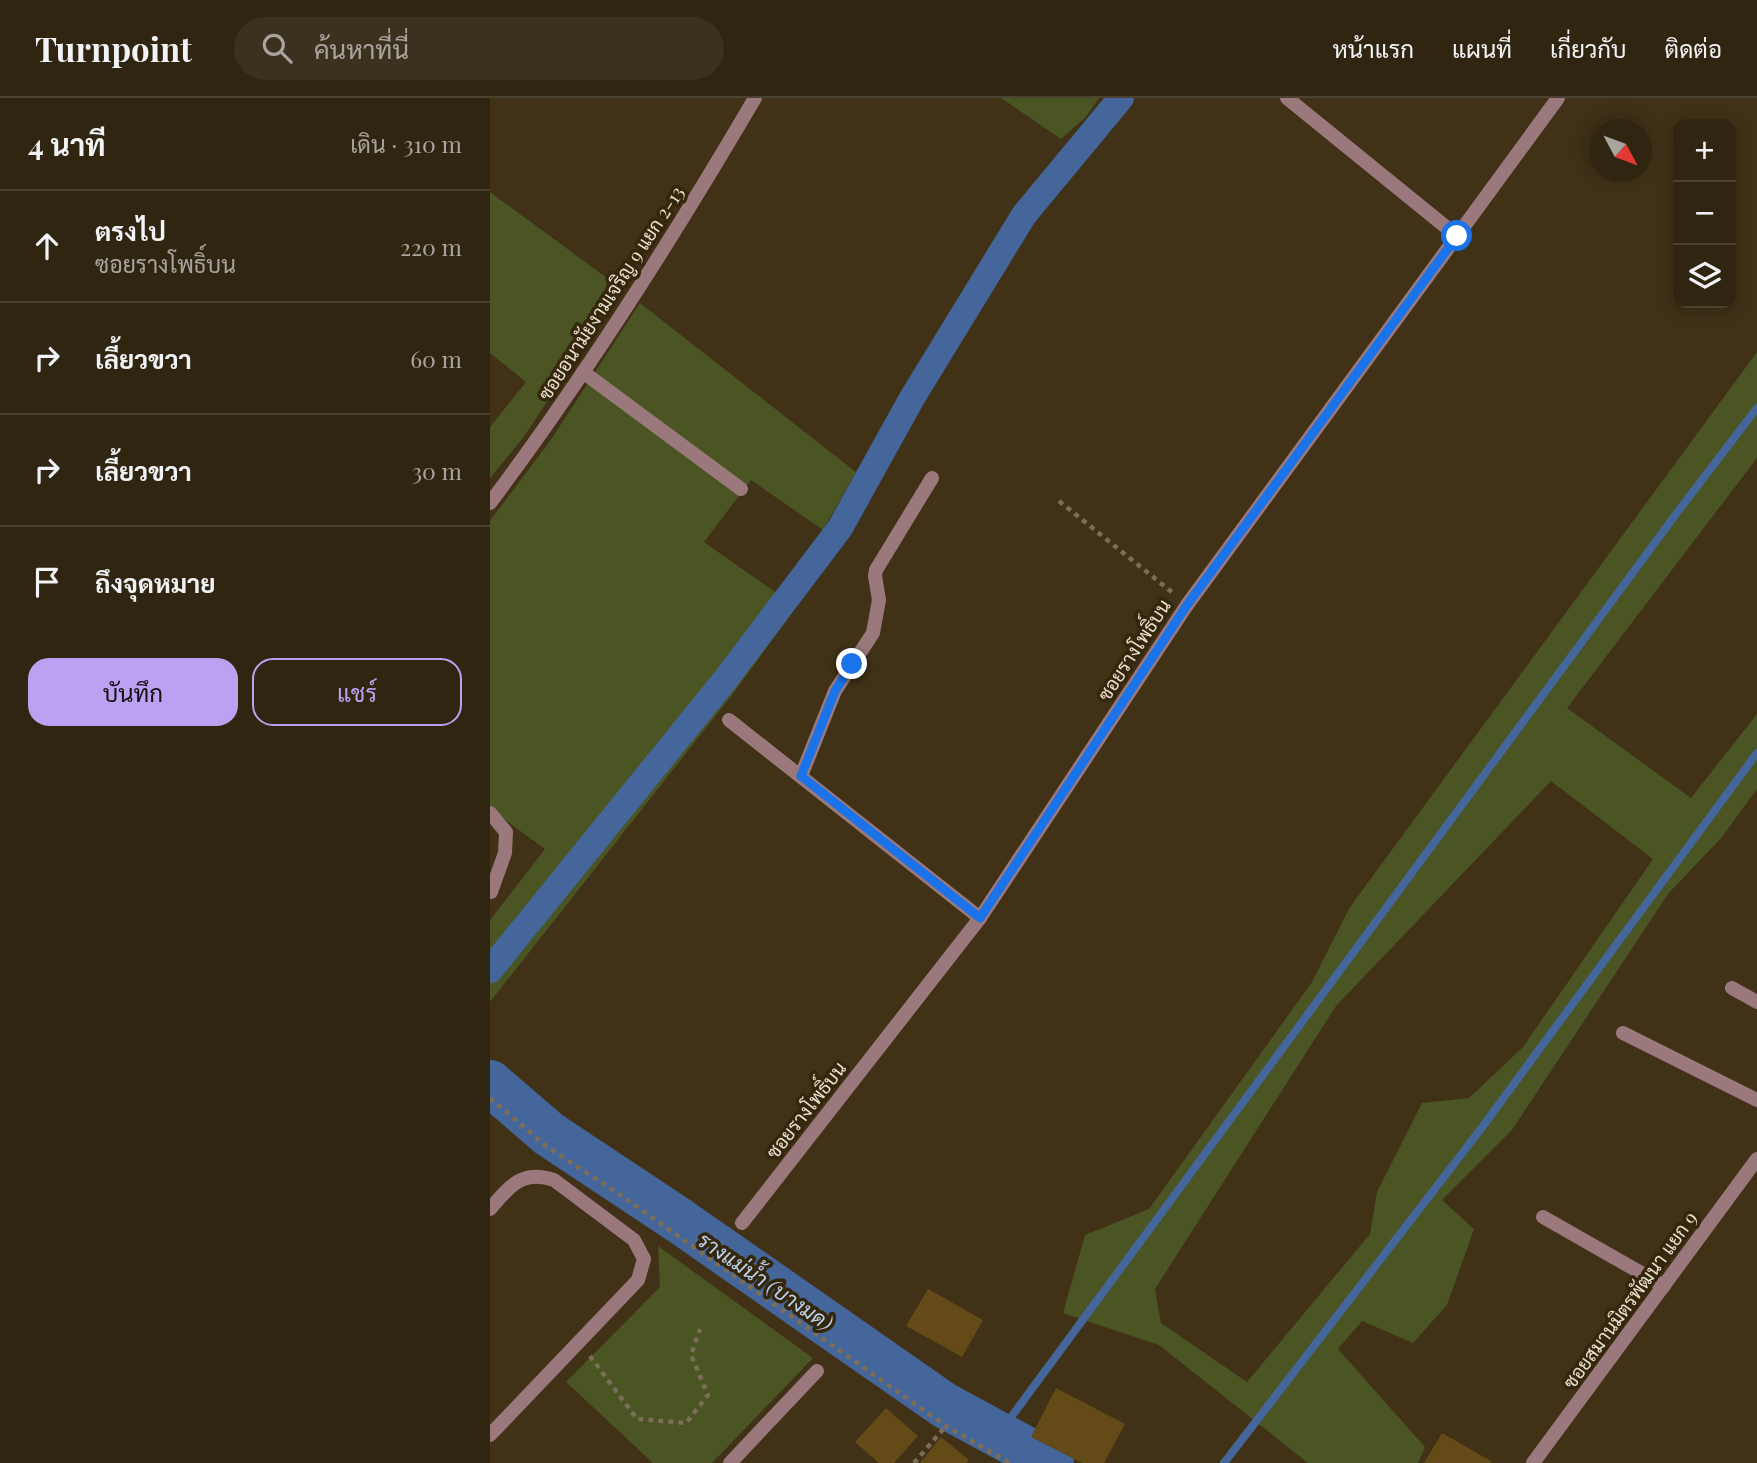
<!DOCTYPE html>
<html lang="th">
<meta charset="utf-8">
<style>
:root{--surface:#302511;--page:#3c311f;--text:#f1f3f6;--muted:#a8a59f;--line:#4b4231;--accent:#bca0f2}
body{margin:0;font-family:"Playfair Display",Sarabun,serif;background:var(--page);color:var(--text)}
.controls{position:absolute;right:21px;top:21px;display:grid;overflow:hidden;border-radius:14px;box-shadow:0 4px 18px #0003}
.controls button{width:63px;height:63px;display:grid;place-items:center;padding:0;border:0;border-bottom:2px solid var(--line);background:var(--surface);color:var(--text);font:35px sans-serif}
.compass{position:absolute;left:1099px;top:21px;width:63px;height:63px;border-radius:50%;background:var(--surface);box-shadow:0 4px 18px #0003;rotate:131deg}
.stop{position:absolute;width:21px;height:21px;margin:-16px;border:5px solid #1a73e8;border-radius:50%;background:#fff}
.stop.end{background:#1a73e8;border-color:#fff;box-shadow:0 2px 7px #0008}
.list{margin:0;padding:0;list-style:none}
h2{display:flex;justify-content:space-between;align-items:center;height:91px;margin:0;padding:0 28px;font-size:30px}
h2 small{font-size:23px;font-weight:400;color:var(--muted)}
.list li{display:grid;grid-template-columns:46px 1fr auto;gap:21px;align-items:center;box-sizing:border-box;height:112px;padding:0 28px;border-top:2px solid var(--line)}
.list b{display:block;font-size:26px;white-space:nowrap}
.list p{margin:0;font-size:23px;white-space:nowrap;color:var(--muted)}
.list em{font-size:23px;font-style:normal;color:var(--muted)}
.actions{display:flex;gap:14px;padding:21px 28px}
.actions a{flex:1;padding:16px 0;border:2px solid var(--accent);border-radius:21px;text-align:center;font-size:24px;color:var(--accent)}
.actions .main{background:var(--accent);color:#111}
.icon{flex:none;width:38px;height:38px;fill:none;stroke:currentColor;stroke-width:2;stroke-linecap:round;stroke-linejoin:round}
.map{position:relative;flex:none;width:1267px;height:1365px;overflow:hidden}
header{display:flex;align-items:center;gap:42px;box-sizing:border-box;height:98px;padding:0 35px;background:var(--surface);border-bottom:2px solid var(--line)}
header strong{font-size:33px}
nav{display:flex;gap:38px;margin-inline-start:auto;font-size:24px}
.search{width:490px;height:63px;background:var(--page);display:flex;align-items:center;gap:18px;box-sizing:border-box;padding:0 24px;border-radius:38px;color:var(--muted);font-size:26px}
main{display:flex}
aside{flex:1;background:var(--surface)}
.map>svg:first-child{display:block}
</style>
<header>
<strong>Turnpoint</strong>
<div class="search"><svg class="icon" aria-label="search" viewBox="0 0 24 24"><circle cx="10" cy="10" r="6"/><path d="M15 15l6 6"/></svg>ค้นหาที่นี่</div>
<nav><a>หน้าแรก</a><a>แผนที่</a><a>เกี่ยวกับ</a><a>ติดต่อ</a></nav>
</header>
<main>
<aside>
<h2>4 นาที<small>เดิน · 310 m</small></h2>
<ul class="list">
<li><svg class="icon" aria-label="ahead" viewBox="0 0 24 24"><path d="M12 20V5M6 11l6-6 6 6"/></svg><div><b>ตรงไป</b><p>ซอยรางโพธิ์บน</p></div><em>220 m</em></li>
<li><svg class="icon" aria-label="right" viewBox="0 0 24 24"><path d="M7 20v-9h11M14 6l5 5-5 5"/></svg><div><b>เลี้ยวขวา</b></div><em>60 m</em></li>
<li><svg class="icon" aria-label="right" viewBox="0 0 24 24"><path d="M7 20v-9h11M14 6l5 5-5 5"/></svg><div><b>เลี้ยวขวา</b></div><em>30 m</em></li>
<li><svg class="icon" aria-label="arrive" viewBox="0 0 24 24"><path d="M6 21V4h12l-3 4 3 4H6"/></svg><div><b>ถึงจุดหมาย</b></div></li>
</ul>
<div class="actions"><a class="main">บันทึก</a><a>แชร์</a></div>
</aside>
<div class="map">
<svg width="1267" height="1365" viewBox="0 0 1267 1365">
<rect width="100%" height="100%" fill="#403117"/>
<path fill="#4b5423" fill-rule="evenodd" d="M511,0H609L595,20L571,41Z
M0,94L132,191L33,340L0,380V329L36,284L0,255Z
M150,205L366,374L333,432L261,382L214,444L285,494L299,519L245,593L0,904V822L55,751L0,711V423L62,340Z
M1267,254V360L1077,610L1201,700L1267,616V691L1232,739L1178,796L1022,1032L952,1102L984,1131L957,1207L923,1245L872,1223L848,1251L935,1349L928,1365H818L669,1247L573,1215L595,1137L659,1111L822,884L860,809ZM1061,683L1163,761L1033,949L979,1000L932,1005L887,1094L880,1136L757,1284L671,1225L665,1191L846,908Z
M168,1148L323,1260L222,1365H163L76,1284L170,1189Z"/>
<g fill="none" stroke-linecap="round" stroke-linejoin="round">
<path stroke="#44669b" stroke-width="8" d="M508,1337L1189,412L1267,310
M734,1365L990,1032L1267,655"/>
<path stroke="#44669b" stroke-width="26" d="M0,872L235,582L350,430L422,300L534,117L631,0"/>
<path stroke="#44669b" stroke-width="46" d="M0,985L59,1036L190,1123L454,1307L561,1365"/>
</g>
<path fill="#644a17" d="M438,1191L493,1222L472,1259L416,1228Z
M566,1290L635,1326L614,1365H592L541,1339Z
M396,1310L428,1338L404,1365H389L365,1344Z
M952,1335L1001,1363L1000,1365H934Z
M451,1339L479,1362L476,1365H430Z"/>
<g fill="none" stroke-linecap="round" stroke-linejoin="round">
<path stroke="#7b6e58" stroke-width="4.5" stroke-dasharray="5 5" stroke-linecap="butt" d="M569,403L683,495
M0,1000L56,1048L129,1096L456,1328L520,1365
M100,1258L147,1321L196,1325L218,1297L201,1257L210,1231
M424,1365L456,1328"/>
<path stroke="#9a787c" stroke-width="14" d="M797,0L967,138
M93,274L251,391
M239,622L490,820
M311,678L345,593L383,535L389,502L385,478L386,472L442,380
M0,715L16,734L15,755L1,794
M1242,890L1267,904
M1053,1119L1174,1188"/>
<path stroke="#9a787c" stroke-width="14" d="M0,405C97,276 183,140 265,0
M1133,935L1267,1002
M0,1111C19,1089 32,1071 64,1082L144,1142L154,1161L148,1182L0,1337
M252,1125L490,820L697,507L1068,0
M240,1365L327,1273
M1043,1365L1267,1061"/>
</g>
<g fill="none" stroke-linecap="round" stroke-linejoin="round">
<path stroke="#1a73e8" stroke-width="9" d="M362,566L345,593L311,678L490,820L697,507L967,138"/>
</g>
<g text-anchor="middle" stroke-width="7" stroke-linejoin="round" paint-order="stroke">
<g font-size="19" fill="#ebe1d2" stroke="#35270c">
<text transform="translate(121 195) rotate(-57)" y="7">ซอยอนามัยงามเจริญ 9 แยก 2-13</text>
<text transform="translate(644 552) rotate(-57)" y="7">ซอยรางโพธิ์บน</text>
<text transform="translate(316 1012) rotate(-52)" y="7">ซอยรางโพธิ์บน</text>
<text transform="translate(1140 1202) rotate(-54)" y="7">ซอยสมานมิตรพัฒนา แยก 9</text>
</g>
<g font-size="21" font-style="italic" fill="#bcd1f1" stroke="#35270c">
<text transform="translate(275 1184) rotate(34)" y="7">รางแม่น้ำ (บางมด)</text>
</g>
</g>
</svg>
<div class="controls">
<button>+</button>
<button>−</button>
<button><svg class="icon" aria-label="layers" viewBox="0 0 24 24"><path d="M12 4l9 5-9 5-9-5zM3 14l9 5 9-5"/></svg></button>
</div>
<svg class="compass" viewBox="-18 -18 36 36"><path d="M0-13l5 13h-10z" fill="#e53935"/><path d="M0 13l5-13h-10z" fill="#a8a59f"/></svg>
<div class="stop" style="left:967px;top:138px"></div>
<div class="stop end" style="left:362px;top:566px"></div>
</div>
</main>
